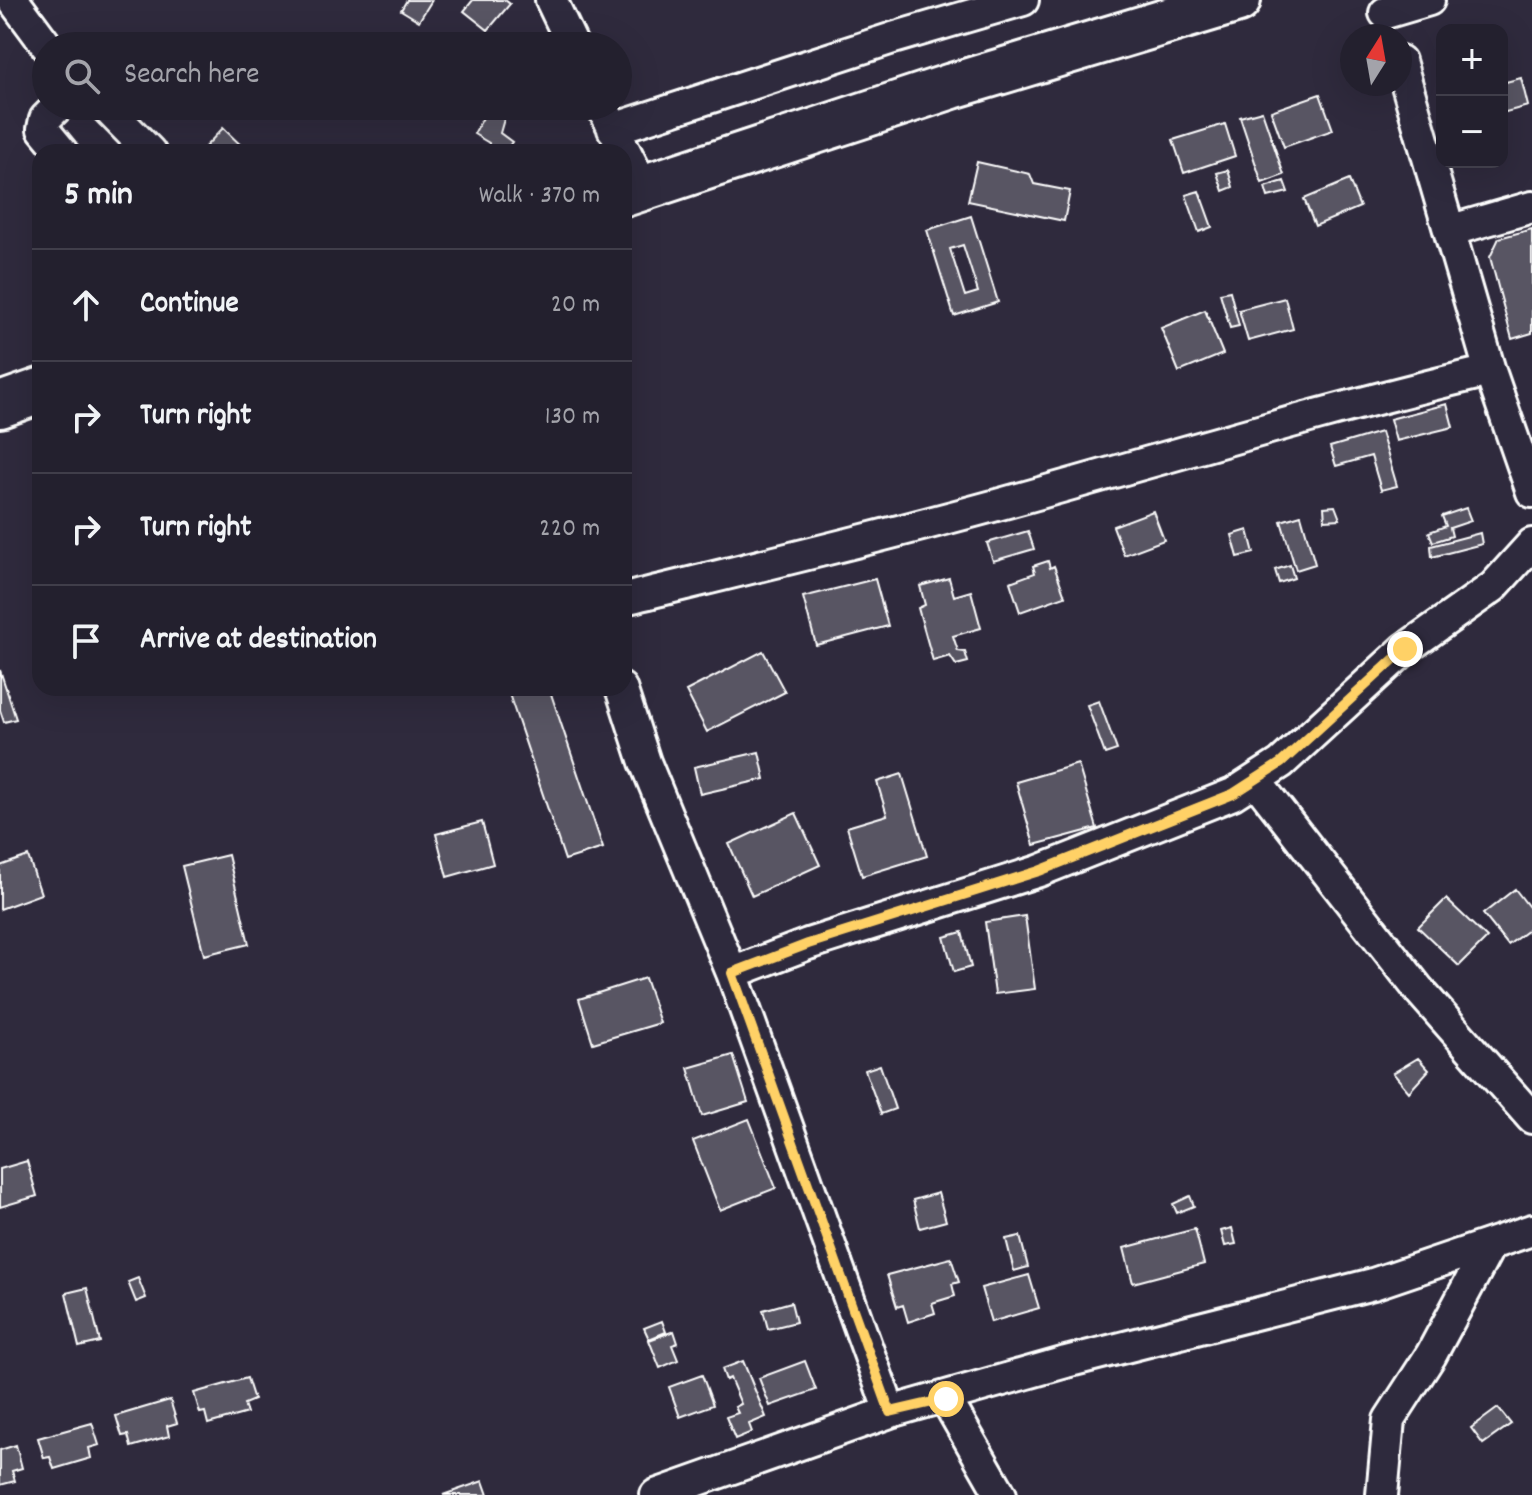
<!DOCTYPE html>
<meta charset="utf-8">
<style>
:root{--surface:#23202e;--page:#2b2836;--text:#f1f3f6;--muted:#a3a3aa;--line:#403e4a}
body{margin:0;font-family:Dekko,sans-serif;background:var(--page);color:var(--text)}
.controls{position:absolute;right:24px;top:24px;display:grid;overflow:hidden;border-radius:16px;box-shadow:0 8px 32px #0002}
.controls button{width:72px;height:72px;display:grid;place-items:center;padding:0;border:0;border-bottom:2px solid var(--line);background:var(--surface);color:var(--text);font:40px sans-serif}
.compass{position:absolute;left:1340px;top:24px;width:72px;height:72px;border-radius:50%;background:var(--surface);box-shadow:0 8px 32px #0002;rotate:11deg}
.stop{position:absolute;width:24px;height:24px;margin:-18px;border:6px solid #ffd166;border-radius:50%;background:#fff}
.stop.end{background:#ffd166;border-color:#fff;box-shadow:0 2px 8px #0008}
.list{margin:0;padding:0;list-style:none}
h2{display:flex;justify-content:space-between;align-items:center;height:104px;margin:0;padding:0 32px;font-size:34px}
h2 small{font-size:26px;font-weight:400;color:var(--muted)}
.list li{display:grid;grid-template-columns:52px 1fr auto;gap:24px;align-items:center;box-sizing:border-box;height:112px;padding:0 32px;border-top:2px solid var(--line)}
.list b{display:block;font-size:30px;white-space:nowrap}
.list em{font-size:26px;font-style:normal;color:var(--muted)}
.icon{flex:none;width:44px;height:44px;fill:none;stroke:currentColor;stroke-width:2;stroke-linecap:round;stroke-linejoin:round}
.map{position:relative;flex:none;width:1532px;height:1495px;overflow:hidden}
.search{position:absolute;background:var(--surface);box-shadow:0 8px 32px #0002;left:32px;top:32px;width:600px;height:88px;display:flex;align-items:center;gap:20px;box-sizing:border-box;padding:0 28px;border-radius:44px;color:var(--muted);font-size:30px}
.panel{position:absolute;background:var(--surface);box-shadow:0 8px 32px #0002;left:32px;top:144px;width:600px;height:552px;border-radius:24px}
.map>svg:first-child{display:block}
</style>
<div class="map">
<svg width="1532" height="1495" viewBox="0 0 1532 1495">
<rect width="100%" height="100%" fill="#2f2a3d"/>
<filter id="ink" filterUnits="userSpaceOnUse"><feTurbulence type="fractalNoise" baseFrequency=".0125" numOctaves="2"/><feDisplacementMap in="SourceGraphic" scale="16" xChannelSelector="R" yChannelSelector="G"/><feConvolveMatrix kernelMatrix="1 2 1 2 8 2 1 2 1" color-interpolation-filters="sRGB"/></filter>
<g filter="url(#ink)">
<path fill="#595564" stroke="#fff" stroke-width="2" fill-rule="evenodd" d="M407,0H432L419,21L401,10Z
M473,0H505L510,4L488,30L464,11Z
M1521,78L1528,106L1502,113V83Z
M1320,94L1333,130L1284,147L1271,111Z
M487,110L504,119L500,133L512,142L504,152H488L489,143L474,134Z
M1262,111L1284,175L1262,183L1240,117Z
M1225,124L1235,156L1184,173L1173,140Z
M223,128L248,152H210L205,147Z
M977,162L1030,174L1034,184L1070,191L1064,221L968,201Z
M1228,170L1233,187L1223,191L1217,173Z
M1349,180L1360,207L1315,226L1304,199Z
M1284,181L1288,192L1268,197L1265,187Z
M1199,191L1212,227L1199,232L1186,195Z
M971,216L998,302L954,316L927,230ZM963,245L978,292L965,296L950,249Z
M1532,229V333L1512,339L1490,257L1499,238Z
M1230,291L1239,326L1230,328L1220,293Z
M1285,298L1293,329L1248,341L1239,310Z
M1205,310L1223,354L1179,372L1161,328Z
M1447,404L1453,427L1396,441L1390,419Z
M1381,432L1397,486L1381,490L1371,456L1336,466L1330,447Z
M1335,506L1340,519L1325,520L1324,507Z
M1466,508L1471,521L1450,528L1452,536L1433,542L1429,532L1446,526L1442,516Z
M1153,511L1164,540L1124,555L1113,526Z
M1301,515L1315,564L1296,570L1281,521Z
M1248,530L1254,553L1238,557L1232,535Z
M1028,531L1034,549L993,561L987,543Z
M1480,533L1482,544L1432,557L1431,546Z
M1048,561L1050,568L1054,566L1065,596L1020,612L1010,582L1035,573L1033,566Z
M1290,565L1294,578L1279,583L1275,570Z
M949,578L954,596L971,591L981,628L953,636L958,651L965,652L968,662L956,665L950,656L933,661L918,608L925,605L920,586Z
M875,579L888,626L816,645L803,597Z
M763,651L785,692L707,732L686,691Z
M0,670L16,719L4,722L0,710Z
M507,688H549L603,848L565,860Z
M1099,701L1117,750L1105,754L1087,705Z
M759,752L765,779L700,794L694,767Z
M1078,764L1097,828L1034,845L1016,782Z
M902,774L927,856L862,876L847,827L887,815L877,782Z
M796,813L820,865L752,896L729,844Z
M482,822L493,864L447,877L436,834Z
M228,855L249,944L204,955L182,866Z
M28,856L41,894L0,909V866Z
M1515,889L1532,911V927L1508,945L1483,914Z
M1446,899L1487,938L1459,966L1418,927Z
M1025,916L1035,989L995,994L985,922Z
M962,932L971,967L954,972L944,937Z
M645,978L660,1023L593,1043L579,999Z
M733,1055L748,1102L702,1116L688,1068Z
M1418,1058L1429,1070L1409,1092L1393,1073Z
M880,1065L895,1109L881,1114L865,1070Z
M749,1119L776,1188L720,1210L693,1141Z
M27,1161L37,1196L0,1207V1169Z
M938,1193L946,1221L920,1228L913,1200Z
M1190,1196L1194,1206L1177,1213L1173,1204Z
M1232,1228L1236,1244L1225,1246L1221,1231Z
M1195,1229L1204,1264L1133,1283L1124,1248Z
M1020,1236L1028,1267L1014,1271L1006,1239Z
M951,1258L959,1282L952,1284L955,1296L932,1303L935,1313L908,1322L903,1305L897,1307L887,1275Z
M1029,1275L1039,1308L991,1322L981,1288Z
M138,1278L146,1298L136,1302L128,1282Z
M87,1288L100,1342L79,1347L66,1293Z
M791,1302L796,1322L768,1329L763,1310Z
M662,1321L666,1332L649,1339L644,1328Z
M674,1331L678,1343L672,1345L678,1360L660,1368L649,1340Z
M743,1361L766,1417L749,1424L752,1432L735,1439L726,1417L738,1413L735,1407L741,1404L730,1378L726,1380L722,1369Z
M805,1361L816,1390L770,1406L759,1378Z
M702,1375L713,1405L680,1417L669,1387Z
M247,1378L254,1400L244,1404L247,1413L208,1424L205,1412L200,1413L194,1393Z
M170,1400L177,1423L167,1426L169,1436L131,1447L128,1435L122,1436L116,1416Z
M1498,1408L1511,1424L1483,1444L1471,1428Z
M92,1423L99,1445L89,1448L91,1458L54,1469L50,1457L44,1458L38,1438Z
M16,1445L22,1468L12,1471L15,1481L0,1485V1450Z
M483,1481L488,1495H443Z"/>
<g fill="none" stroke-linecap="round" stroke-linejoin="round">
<defs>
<path id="minor" d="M13,0L47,46
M551,0L573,46
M1385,13L1429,0
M1400,61L1490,371L1532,492
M58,106L45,119L43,129L62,152
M105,106L150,152
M602,106L644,188
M613,129L893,38L1023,0
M1452,230L1532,207
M624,599C763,565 902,532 1040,493C1190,451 1339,406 1490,371
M621,688L645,762L732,973L890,1412
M1255,780L1419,990L1532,1118
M732,973L808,944L1039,871L1233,794L1281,763L1405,649L1493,587L1532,544
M946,1399L1001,1495
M656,1495L890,1412L1066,1362L1373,1284L1532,1230
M1382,1495L1389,1420L1431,1355L1490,1245"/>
<path id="highway" d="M624,194L952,86L1238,0
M0,405L40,391"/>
</defs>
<use href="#minor" stroke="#fff" stroke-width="36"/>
<use href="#highway" stroke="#fff" stroke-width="50"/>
<use href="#minor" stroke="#2f2a3d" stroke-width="30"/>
<use href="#highway" stroke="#2f2a3d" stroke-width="44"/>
</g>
</g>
<g fill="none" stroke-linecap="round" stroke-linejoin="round" filter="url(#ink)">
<path stroke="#ffd166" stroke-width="10" d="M946,1399L890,1412L732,973L808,944L1039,871L1233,794L1281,763L1405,649"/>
</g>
</svg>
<div class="controls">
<button>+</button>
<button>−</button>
</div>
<svg class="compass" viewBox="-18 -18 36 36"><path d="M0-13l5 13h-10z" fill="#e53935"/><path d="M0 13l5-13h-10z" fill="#a3a3aa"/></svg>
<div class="stop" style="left:946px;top:1399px"></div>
<div class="stop end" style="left:1405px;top:649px"></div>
<div class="search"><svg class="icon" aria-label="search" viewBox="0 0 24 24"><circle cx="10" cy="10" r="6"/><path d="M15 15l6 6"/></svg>Search here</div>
<section class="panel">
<h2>5 min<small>Walk · 370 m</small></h2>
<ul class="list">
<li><svg class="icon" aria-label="ahead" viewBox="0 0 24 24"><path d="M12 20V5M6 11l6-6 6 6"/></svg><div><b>Continue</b></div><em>20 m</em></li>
<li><svg class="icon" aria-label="right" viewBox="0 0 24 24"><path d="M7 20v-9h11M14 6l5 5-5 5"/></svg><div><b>Turn right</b></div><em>130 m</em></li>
<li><svg class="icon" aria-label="right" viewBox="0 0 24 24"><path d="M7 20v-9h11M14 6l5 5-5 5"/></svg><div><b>Turn right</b></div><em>220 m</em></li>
<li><svg class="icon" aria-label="arrive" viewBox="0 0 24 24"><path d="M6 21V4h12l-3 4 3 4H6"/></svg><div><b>Arrive at destination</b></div></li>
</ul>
</section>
</div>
